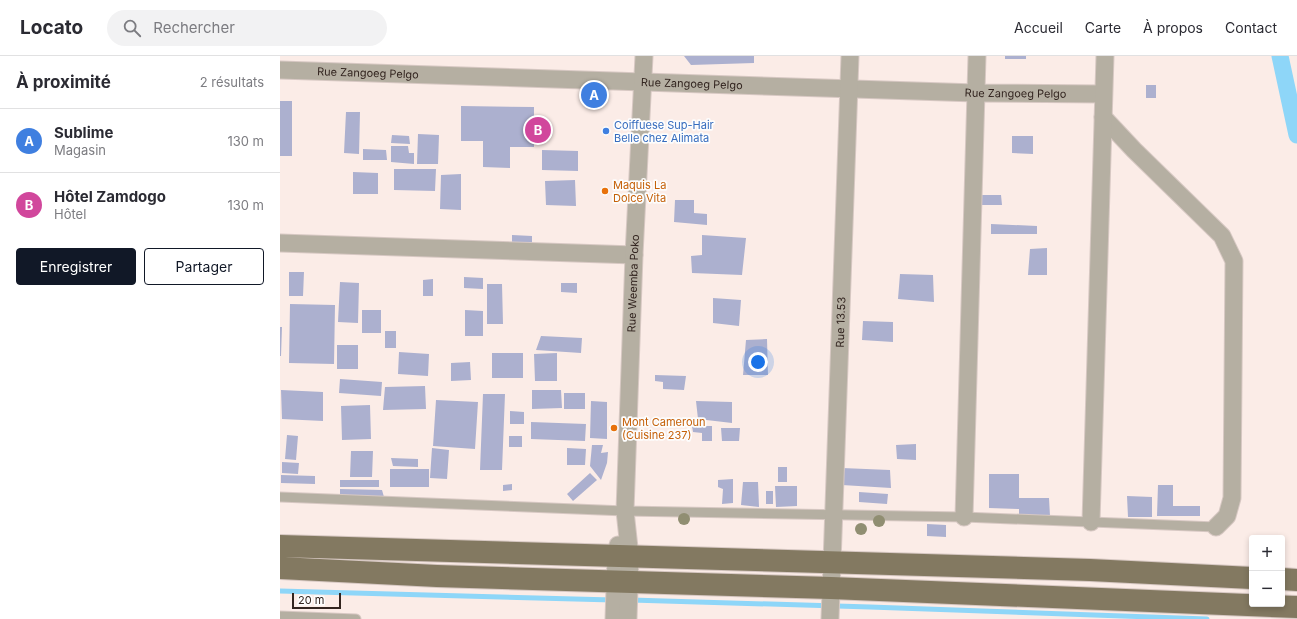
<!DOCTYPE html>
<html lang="fr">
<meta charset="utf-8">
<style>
:root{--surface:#fff;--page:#f2f2f3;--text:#2b2b33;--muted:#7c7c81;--line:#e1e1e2;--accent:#111827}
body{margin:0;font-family:Inter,sans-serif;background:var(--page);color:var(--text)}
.controls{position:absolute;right:12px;bottom:12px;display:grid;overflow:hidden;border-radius:4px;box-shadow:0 2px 6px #0003}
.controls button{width:36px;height:36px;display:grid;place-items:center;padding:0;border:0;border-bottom:1px solid var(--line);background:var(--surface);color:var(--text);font:20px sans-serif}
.scale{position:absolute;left:12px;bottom:10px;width:49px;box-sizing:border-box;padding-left:4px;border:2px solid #32241f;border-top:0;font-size:11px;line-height:14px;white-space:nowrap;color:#32241f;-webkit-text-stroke:3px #fdfdfd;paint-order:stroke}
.you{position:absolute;left:478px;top:306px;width:14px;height:14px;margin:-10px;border:3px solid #fff;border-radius:50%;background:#1a73e8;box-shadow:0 0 0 6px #1a73e833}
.badge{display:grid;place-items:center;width:26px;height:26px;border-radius:50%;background:var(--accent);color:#fff;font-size:13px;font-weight:700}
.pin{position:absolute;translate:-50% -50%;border:2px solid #fff;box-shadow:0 1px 4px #0006}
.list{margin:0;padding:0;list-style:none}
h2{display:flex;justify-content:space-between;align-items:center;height:52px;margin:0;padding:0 16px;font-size:17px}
h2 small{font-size:13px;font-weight:400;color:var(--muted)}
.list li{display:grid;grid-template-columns:26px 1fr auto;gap:12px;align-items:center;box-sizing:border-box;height:64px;padding:0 16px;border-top:1px solid var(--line)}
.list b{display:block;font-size:15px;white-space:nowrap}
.list p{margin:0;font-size:13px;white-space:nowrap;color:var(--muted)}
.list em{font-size:13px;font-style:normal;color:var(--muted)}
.actions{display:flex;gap:8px;padding:12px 16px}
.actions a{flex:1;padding:9px 0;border:1px solid var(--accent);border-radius:4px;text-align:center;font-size:14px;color:var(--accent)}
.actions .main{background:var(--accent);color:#fff}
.icon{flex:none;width:22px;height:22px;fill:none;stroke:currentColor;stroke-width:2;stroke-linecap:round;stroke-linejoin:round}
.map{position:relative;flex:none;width:1017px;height:563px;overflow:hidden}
header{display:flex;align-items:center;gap:24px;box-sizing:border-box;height:56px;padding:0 20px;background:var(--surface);border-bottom:1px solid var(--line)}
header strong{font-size:19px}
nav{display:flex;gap:22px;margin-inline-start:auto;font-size:14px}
.search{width:280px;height:36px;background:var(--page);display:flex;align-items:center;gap:10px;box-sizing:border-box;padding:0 14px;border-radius:22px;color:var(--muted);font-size:15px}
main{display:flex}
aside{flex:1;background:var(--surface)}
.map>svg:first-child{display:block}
</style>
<header>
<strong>Locato</strong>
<div class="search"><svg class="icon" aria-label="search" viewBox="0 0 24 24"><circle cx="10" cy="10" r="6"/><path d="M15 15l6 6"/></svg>Rechercher</div>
<nav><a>Accueil</a><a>Carte</a><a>À propos</a><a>Contact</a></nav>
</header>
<main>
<aside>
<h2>À proximité<small>2 résultats</small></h2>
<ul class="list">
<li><span class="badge" style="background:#3f7fe0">A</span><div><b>Sublime</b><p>Magasin</p></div><em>130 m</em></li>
<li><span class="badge" style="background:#d1479c">B</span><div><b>Hôtel Zamdogo</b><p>Hôtel</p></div><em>130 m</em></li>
</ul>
<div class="actions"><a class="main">Enregistrer</a><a>Partager</a></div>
</aside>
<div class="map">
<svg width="1017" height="563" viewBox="0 0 1017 563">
<rect width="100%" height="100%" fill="#fbece7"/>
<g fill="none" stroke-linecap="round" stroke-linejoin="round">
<path stroke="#8ed6f8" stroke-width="5" d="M0,535L333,544
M351,544L590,551L927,563"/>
<path stroke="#8ed6f8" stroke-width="17" d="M1000,0L1017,79"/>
</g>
<path fill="#acb0cf" d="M404,0H474V7L411,9Z
M725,0H746V3H725Z
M866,29H876V42H866Z
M0,45H12V100H0Z
M181,50L254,51V91H230V112L203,111V85H181Z
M66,56H80L79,98L64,97Z
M138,78L159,79L158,108H137Z
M112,79L129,80L130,88L111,87Z
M732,80H753V98L732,97Z
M111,90H128L129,97H134V108L111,106Z
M83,93L106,94L107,104H83Z
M262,94L298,95V115L262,114Z
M114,113H156L155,135L114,134Z
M73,116L98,117V138H73Z
M181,118V154L160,153L161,119Z
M295,124L296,150L266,149L265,125Z
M700,139H721L722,149H699Z
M395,144H414V157L427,158V169L394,166Z
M711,168L757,170V178H711Z
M232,179L252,180V188L232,187Z
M422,179L466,182L462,219L412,217L411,200L422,199Z
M767,192V219H748L750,193Z
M9,216H24L23,240H9Z
M620,218L653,219L654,246L618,243Z
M184,221L203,222V233L184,232Z
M153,223V240H143V224Z
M60,226L79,227L78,267L58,266Z
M281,227H297V237L281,236Z
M207,228H222L223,268H207Z
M433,242L461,244L459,270L433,267Z
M10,248L55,249L54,308L9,307Z
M82,254H101V277H82Z
M185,254L203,255V280H185Z
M583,265L613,266V286L582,284Z
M0,271H2L1,300H0Z
M105,275H116V292H105Z
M261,280L302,282L301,297L256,294Z
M487,283L488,319H463L466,284Z
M57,289H78V313H57Z
M119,296L149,298L148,320L118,318Z
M212,297H243V322H212Z
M277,297V325H255L254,298Z
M190,306L191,324L171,325V307Z
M375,319L406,320L404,334L383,333V326L375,325Z
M60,323L102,326L101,340L59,337Z
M145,330L146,353L103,354L105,331Z
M1,334L43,336V365L2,363Z
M252,334H281L282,352L252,353Z
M284,337H305V353H284Z
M203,338H225L222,414H200Z
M156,344L198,346L195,393L153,390Z
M311,345L327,346V383L310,382Z
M416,345L452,346V367L418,363Z
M90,349L91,383L62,384L61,350Z
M230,355L244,356V368H230Z
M251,366L306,368L305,385L251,383Z
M412,370H432V385H422V377L413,376Z
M441,372H460L459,385H442Z
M7,379L18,380L16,404L5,403Z
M229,380H242V391H229Z
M636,388V404L617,403L616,389Z
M312,389H323L321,397L328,396L327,407L321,424L310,410Z
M152,392L169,394L167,423L150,422Z
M287,392L306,393L305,409H287Z
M71,395H93L92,421H70Z
M111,402L138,403V411L113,410Z
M2,406L19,407L18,418L2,417Z
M498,411H507V426H498Z
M562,412L610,414L611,432L562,429Z
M110,413H149V431H110Z
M310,417L317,424L293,445L287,438Z
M709,418H739V442H769L770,460H739V453L709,452Z
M1,419L35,420V428L1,427Z
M453,423V447L442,448L443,433L438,431V424Z
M60,424H99V431H60Z
M463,426H478L479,451L461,449Z
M232,428V434L223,435V429Z
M878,429H893V450H920V460H877Z
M495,430H517V450L496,451Z
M60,433L102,434L104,441H60Z
M486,435H493V448H486Z
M579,436L608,438L607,448L579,446Z
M847,440L872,441V461H848Z
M647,468L666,469V481L647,480Z"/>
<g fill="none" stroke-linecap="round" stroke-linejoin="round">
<defs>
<path id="lane" d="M0,441L345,455L684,461L936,471
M0,560L76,563"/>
<g id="street">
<path id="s1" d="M0,14L696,37L823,38"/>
<path d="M823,61L854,94L942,180L954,205L952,442L947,460L936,471"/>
<path d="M0,187L354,199"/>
<path d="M684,461L697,0"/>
<path d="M811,466L825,0"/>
<path d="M334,563L336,501L338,489"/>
<path id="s2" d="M348,563L350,501L345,455L354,199L364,0"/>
<path id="s3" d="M550,563L570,0"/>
</g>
<path id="primary" d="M0,490L810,514L972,522
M0,512L157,520L551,532L1017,551
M1002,523L1017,524"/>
</defs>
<use href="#lane" stroke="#d7c8c3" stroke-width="11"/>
<use href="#street" stroke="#d7c8c3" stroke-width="19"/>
<use href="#primary" stroke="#d7c8c3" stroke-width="24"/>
<use href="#lane" stroke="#b5afa2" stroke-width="9"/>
<use href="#street" stroke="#b5afa2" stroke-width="17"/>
<use href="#primary" stroke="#837961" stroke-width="22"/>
</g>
<g fill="#908e72">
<circle cx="404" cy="463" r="6"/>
<circle cx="599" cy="465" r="6"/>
<circle cx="581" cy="473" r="6"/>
</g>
<circle fill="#3f7fe0" stroke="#fdfdfd" stroke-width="1.5" cx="326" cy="75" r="4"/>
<g fill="#e8710a" stroke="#fdfdfd" stroke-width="1.5">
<circle cx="325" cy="135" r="4"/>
<circle cx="334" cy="372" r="4"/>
</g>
<g text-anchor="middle" stroke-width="3.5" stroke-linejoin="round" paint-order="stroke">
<g font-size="11" fill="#32241f" stroke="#fdfdfd">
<text dy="4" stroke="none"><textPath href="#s1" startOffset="88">Rue Zangoeg Pelgo</textPath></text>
<text dy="4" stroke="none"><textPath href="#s1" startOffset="412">Rue Zangoeg Pelgo</textPath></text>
<text dy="4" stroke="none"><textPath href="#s1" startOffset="736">Rue Zangoeg Pelgo</textPath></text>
<text dy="4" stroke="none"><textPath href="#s2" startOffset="336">Rue Weemba Poko</textPath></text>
<text dy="4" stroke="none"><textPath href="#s3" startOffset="297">Rue 13.53</textPath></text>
</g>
<g font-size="11" fill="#366cbe" stroke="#fdfdfd" text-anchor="start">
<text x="334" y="73">Coiffuese Sup-Hair<tspan x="334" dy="13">Belle chez Alimata</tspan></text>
</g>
<g font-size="11" fill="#c56008" stroke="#fdfdfd" text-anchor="start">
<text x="333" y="133">Maquis La<tspan x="333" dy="13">Dolce Vita</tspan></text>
<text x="342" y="370">Mont Cameroun<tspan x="342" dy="13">(Cuisine 237)</tspan></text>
</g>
</g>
</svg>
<div class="controls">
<button>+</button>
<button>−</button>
</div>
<div class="scale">20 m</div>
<div class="you"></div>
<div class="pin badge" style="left:314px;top:39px;background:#3f7fe0">A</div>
<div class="pin badge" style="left:258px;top:74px;background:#d1479c">B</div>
</div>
</main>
